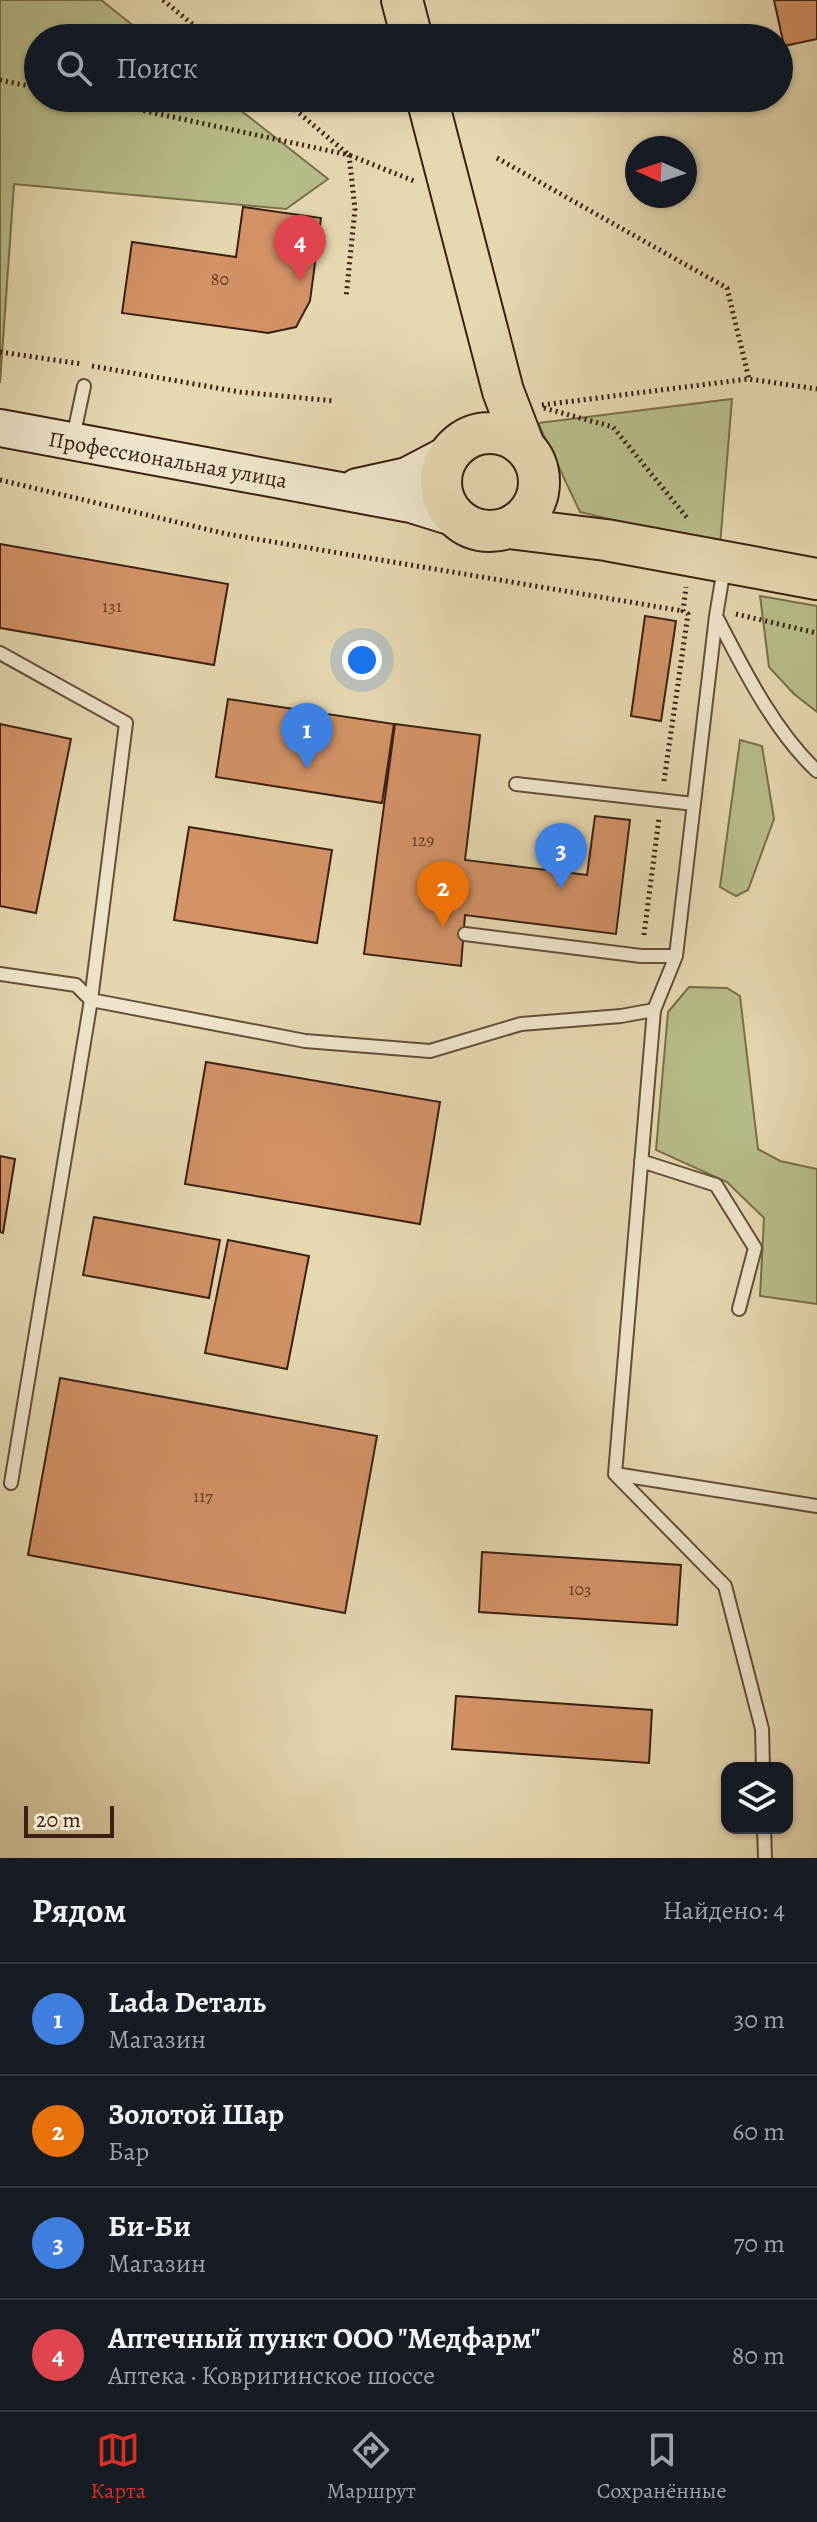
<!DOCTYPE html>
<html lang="ru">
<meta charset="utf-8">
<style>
:root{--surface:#171b24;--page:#242831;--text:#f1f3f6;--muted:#9ea1a6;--line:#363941;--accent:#d93025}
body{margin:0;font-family:Alegreya,serif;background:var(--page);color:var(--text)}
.controls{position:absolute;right:24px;bottom:24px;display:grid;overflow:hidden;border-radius:16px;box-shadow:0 2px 6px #0004}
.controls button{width:72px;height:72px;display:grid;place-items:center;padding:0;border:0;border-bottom:2px solid var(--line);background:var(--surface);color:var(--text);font:40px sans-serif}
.compass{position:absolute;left:625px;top:136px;width:72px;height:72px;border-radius:50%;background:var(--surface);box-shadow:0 2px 6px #0004;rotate:273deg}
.scale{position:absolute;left:24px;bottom:20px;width:90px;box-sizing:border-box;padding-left:8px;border:4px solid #3c2010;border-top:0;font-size:22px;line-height:28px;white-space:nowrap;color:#3c2010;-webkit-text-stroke:6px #eee5cc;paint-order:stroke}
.you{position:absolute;left:362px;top:660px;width:28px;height:28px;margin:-20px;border:6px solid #fff;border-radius:50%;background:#1a73e8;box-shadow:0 0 0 12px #1a73e833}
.badge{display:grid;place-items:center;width:52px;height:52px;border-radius:50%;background:var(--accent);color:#fff;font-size:26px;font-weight:700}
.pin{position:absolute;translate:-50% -66px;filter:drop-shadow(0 2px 4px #0008)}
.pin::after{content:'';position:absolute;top:42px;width:28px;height:24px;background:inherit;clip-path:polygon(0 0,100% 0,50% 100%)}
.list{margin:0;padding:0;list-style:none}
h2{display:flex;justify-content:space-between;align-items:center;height:104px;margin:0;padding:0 32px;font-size:34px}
h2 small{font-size:26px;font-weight:400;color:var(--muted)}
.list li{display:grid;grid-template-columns:52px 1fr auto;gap:24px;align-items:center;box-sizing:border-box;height:112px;padding:0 32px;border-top:2px solid var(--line)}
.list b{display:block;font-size:30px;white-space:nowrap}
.list p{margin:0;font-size:26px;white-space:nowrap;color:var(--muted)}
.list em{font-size:26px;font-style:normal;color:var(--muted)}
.icon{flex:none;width:44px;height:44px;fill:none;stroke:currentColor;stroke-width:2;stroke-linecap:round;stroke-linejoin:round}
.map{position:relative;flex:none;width:817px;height:1858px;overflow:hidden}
.search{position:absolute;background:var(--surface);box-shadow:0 2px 6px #0004;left:24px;right:24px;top:24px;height:88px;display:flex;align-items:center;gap:20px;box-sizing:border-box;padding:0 28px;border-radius:44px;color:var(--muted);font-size:30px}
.sheet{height:552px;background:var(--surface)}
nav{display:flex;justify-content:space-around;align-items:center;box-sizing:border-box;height:112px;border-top:2px solid var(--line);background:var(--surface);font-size:22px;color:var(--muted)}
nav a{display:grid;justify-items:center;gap:4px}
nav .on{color:var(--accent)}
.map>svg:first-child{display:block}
</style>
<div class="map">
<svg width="817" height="1858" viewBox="0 0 817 1858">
<rect width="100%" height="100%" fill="#e5d7b0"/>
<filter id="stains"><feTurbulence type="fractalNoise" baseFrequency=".0025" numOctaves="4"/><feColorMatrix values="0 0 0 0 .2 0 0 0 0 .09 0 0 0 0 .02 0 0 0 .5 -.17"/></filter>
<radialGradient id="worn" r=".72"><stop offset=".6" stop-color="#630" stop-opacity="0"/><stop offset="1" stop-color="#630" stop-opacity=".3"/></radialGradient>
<path fill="#b7bd89" stroke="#7a6e4c" stroke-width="2" d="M0,0H101L149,38H38V98H225L328,179L286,209L14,184L0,383Z
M732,399L720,546L580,512L538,423Z
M760,596L817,606V712L794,694L769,667Z
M740,740L762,746L774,819L748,890L736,896L720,887Z
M689,987L727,988L740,996L758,1149L780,1161L817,1169V1304L760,1296L764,1218L727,1182L656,1150L668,1012Z"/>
<path fill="#d29266" stroke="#3c2010" stroke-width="2" d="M774,0H817V39L784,46Z
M243,207L321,218L310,301L296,327L268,333L122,313L132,242L236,257Z
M0,544L228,584L214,665L0,628Z
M645,616L676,621L661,721L631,716Z
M228,699L394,724L382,803L216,777Z
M0,724L71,739L36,913L0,906Z
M395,724L480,735L465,860L587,875L595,816L630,820L616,934L465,915L461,966L364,954Z
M189,827L332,850L317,943L174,920Z
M206,1062L440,1102L420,1224L185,1184Z
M0,1156L15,1159L3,1233L0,1232Z
M94,1217L220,1240L209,1298L83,1275Z
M228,1240L309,1256L287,1369L205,1353Z
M60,1378L377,1436L345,1613L28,1555Z
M482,1552L681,1565L677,1625L479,1612Z
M456,1696L652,1710L649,1763L452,1749Z"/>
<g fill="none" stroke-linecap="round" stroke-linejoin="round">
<defs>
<path id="service" d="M73,438L84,386
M724,568L716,616L676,956L654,1010L615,1474L817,1506
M716,616C743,668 774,731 817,771
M0,653L126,723L91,1000L305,1041L430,1051L521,1024L621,1016L654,1010
M516,784L694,804
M465,934L641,956H676
M0,974L76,985L91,1000L11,1483
M641,1161L716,1185L755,1248L739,1309
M615,1474L725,1586L762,1729L763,1768
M764,1828L765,1858"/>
<path id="secondary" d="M0,428L411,504L456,518
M357,487L407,476L449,454"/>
<path id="primary" d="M402,0L412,38
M427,98L503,391L524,446
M441 482a49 49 0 1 1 98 0a49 49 0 1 1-98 0Z
M509,528L606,540L817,579"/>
</defs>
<use href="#service" stroke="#664e38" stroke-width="16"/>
<use href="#secondary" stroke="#3c2010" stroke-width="40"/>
<use href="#primary" stroke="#3c2010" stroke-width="44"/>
<path stroke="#3c2010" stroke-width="5" stroke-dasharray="2 4" stroke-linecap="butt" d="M163,0L209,38
M0,80L38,88
M85,98L349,155L355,209L346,298
M281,98L349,155L414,181
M497,158L727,288L749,379
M0,352L82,364
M92,366L240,392L335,401
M542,405L749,379L817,389
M544,408L613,427L688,519
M0,480L227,534L683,611
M736,614L817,633
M664,781L688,614L683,611L686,587
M644,935L659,818"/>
<use href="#service" stroke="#eee5cc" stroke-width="12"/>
<use href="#secondary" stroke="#eee5cc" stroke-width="36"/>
<use href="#primary" stroke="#e5d7b0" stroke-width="40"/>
</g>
<g text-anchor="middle" stroke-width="7" stroke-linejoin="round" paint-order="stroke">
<g font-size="18" fill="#623c26">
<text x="220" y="285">80</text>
<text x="112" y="612">131</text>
<text x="423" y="846">129</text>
<text x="203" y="1502">117</text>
<text x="580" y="1595">103</text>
</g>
<g font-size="22" fill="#3c2010" stroke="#eee5cc">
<text transform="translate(168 459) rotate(10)" y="8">Профессиональная улица</text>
</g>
</g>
<rect width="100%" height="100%" filter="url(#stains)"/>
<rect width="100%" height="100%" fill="url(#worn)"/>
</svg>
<div class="controls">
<button><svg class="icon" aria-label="layers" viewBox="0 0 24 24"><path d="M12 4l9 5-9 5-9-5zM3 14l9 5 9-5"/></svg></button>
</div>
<svg class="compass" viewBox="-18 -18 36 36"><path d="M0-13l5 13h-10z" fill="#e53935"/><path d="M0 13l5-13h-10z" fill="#9ea1a6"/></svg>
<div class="scale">20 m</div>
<div class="you"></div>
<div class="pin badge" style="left:307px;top:769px;background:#3f7fe0">1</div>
<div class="pin badge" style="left:443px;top:927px;background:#e8710a">2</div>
<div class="pin badge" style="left:561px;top:889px;background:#3f7fe0">3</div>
<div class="pin badge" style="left:300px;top:281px;background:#e0444e">4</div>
<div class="search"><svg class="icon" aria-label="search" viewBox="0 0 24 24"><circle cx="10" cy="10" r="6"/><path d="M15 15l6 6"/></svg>Поиск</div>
</div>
<section class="sheet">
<h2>Рядом<small>Найдено: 4</small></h2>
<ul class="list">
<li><span class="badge" style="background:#3f7fe0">1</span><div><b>Lada Dеталь</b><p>Магазин</p></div><em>30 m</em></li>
<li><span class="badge" style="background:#e8710a">2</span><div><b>Золотой Шар</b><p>Бар</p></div><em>60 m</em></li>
<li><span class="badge" style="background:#3f7fe0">3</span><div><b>Би-Би</b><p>Магазин</p></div><em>70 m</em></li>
<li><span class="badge" style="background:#e0444e">4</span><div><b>Аптечный пункт ООО &quot;Медфарм&quot;</b><p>Аптека · Ковригинское шоссе</p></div><em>80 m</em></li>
</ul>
</section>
<nav>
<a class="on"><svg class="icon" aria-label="map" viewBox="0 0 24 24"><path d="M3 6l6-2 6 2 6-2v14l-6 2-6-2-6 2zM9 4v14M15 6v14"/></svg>Карта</a>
<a><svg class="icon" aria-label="directions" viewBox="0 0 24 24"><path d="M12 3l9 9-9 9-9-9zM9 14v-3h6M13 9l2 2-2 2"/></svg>Маршрут</a>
<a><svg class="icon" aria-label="saved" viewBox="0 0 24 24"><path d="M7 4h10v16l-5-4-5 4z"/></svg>Сохранённые</a>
</nav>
